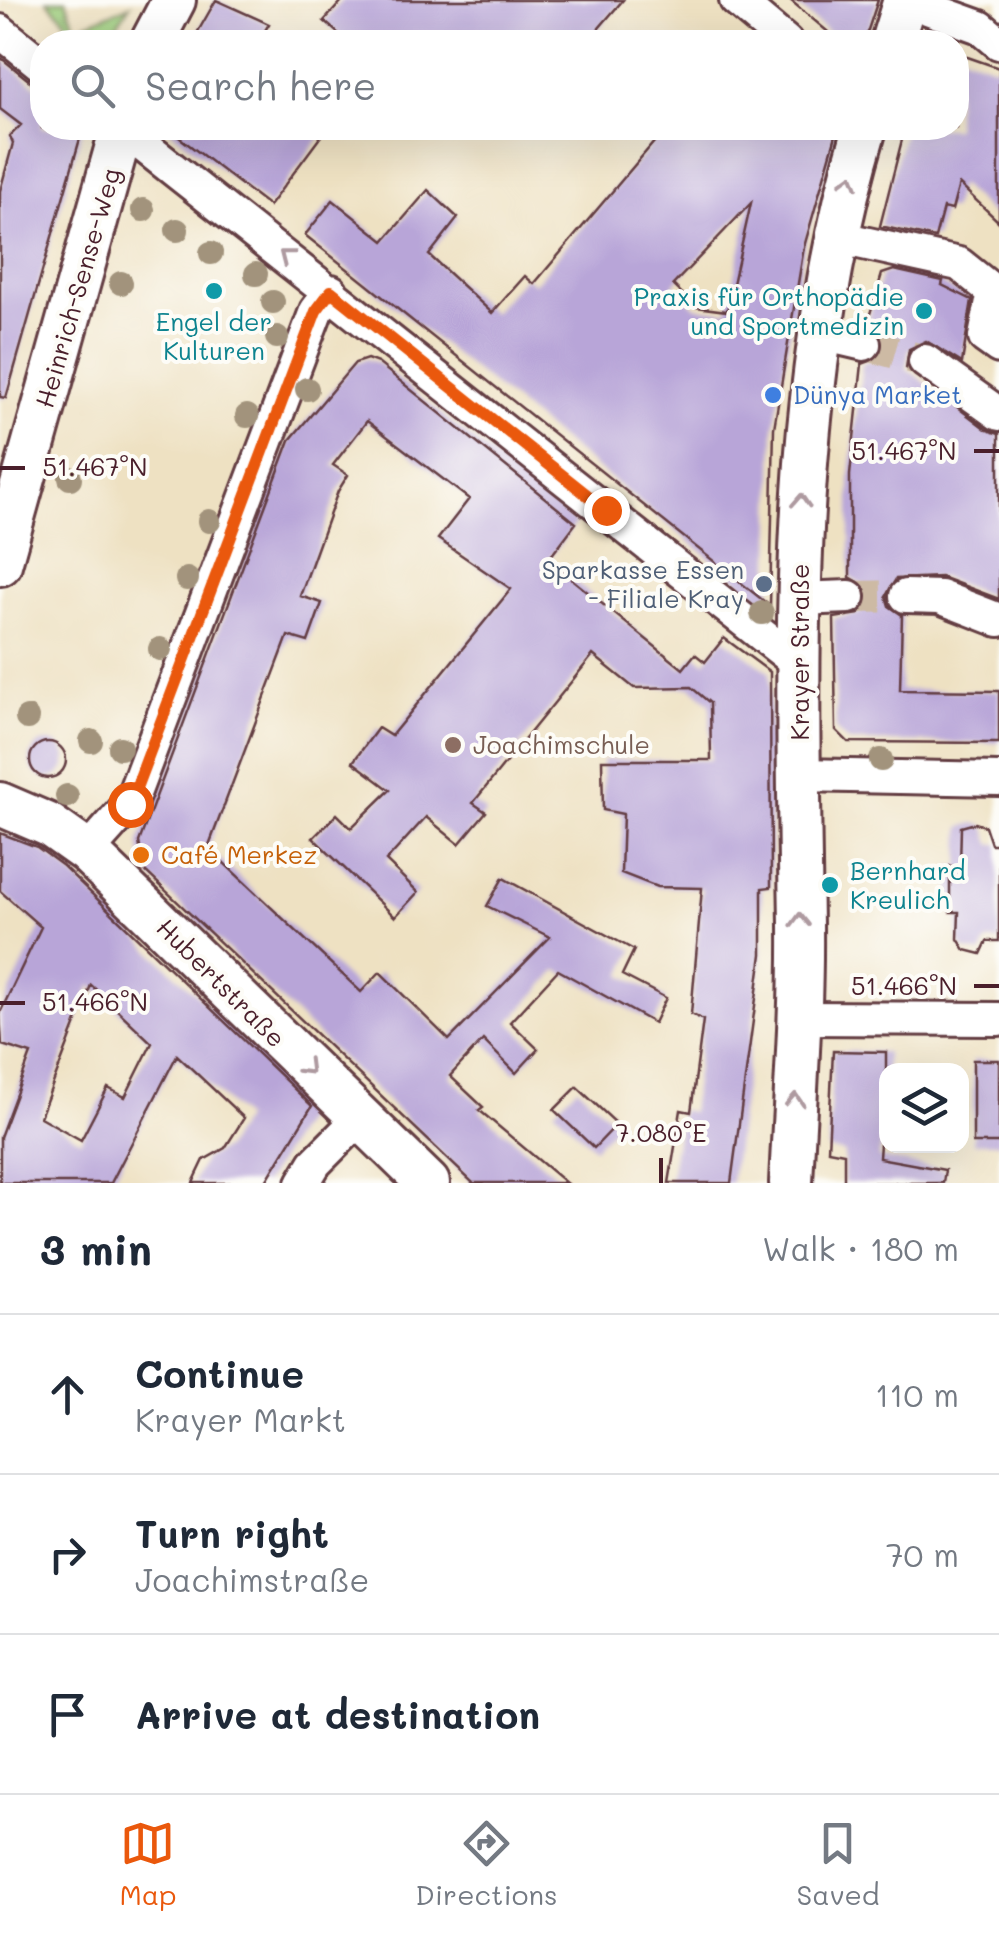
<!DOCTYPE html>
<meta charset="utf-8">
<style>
:root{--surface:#fff;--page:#f2f2f3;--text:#1f2937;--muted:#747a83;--line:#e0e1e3;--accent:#ea580c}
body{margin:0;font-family:Mali,sans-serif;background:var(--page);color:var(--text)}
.controls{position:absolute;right:30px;bottom:30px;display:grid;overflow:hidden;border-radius:20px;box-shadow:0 10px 40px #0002}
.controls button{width:90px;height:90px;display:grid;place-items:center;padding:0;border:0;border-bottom:2px solid var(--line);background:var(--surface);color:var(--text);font:50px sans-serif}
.stop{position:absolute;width:30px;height:30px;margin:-22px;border:8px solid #ea580c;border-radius:50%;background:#fff}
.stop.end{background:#ea580c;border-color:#fff;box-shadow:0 2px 10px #0008}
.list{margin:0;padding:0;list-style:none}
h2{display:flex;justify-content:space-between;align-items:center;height:130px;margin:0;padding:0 40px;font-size:42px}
h2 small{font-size:32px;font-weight:400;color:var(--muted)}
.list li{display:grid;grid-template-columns:65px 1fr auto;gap:30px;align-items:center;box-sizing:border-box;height:160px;padding:0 40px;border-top:2px solid var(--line)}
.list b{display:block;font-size:38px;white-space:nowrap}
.list p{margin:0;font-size:32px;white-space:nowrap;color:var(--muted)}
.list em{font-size:32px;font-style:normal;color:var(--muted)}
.icon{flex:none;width:55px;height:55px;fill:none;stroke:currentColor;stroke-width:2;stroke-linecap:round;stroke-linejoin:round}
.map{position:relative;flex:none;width:999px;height:1183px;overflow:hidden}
.search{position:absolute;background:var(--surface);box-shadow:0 10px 40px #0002;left:30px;right:30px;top:30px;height:110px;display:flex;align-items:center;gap:25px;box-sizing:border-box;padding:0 35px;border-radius:40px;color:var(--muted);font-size:38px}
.sheet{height:610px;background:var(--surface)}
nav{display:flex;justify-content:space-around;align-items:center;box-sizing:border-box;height:140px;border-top:2px solid var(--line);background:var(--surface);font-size:28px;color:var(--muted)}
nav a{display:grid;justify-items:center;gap:5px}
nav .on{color:var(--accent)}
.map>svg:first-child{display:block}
</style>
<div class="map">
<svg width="999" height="1183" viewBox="0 0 999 1183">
<defs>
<pattern id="grass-tufts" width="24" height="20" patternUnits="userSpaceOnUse" patternTransform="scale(2.5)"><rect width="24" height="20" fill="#9ccc7b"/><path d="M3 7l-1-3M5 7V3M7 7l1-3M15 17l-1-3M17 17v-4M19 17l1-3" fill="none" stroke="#88af6a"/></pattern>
</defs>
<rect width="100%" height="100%" fill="#fdfcf7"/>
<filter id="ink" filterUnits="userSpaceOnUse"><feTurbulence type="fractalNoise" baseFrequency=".01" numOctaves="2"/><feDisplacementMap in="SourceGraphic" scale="20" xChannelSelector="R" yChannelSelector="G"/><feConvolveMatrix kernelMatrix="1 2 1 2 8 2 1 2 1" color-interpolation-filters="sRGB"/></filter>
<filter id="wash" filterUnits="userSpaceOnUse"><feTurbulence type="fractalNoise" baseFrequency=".0048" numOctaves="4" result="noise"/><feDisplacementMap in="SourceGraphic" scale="40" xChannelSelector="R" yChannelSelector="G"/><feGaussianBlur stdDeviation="2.25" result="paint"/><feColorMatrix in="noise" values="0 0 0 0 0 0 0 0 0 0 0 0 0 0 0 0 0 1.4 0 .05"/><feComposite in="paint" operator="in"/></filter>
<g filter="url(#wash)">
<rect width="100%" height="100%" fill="#eee1c2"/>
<path fill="url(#grass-tufts)" stroke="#737653" stroke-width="2.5" d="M47,0H66L76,28L130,5L106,42H68V23Z"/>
<g id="blocks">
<path fill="#b8a5d8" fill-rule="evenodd" d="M216,0L269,24L258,42H192Z
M343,0H623L587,42H348L324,21Z
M790,0H878L864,42H840Z
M956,53L999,68V222L959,184L952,210L943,208L935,238L880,226L905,128H956Z
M0,57L42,91V128H83L6,398L0,397V191L13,143L10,136L21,125L0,109Z
M167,128H327L269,206Z
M666,128H838L804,247L774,428L770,606L305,235L333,200L384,241L428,190L458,218L429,255L492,313L525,276L534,284ZM751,203L727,311L696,307L673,285Z
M894,270L943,281L942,285L972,300L962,363L926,341L909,349L906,368L987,430L999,434V599L941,577L896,579L886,596L889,606L902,615L900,690L999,691V743L848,742L836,730L834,618L859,614L869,597L865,586L850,577V475L862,364L878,358L883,349V337L867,324L882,274Z
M367,359L378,363L576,523L548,560L683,669L695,654L705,662L724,638L770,672L771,887L762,888V954L731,1183H669L681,1110L691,1112L703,1020L691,1014L702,888L657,887L621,873L623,814L603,810L602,760H711L710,703L691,687L634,688L593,655L473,803L486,812L459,844L426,817L386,861L418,892L395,917L313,838L337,814L351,828L390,790L353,762L378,728L391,736L511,589L438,539L469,499L367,421L333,465L348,475L338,491L300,596L322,603L308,642L288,636L208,848L361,992L380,972L449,1040L550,937L487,906L503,878L634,950L622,975L666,998L654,1023L558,970L510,1022L538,1049L516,1073L483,1040L450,1076L483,1107L479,1110L566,1183H473L144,870L139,842L290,440L355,363Z
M30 760a18 18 0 1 1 36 0a18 18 0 1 1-36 0Z
M975,823L985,826L991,844H999V941H987L981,954L965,950L958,939L959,912H950V866H960L961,827Z
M0,833L37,847L63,866L312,1106L265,1183H193L204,1160L225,1148L244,1118L177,1055L111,1183H0V1137L31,1054L2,1045L0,1013L41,927L0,891ZM91,985L152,1043L125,1097L108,1088L81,1140L40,1117Z
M833,1051L886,1052V1099H883L879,1158L945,1170L943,1183H844V1153L828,1150Z
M973,1060H999V1143H973Z
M577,1087L617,1124L594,1148L554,1110Z"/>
</g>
</g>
<g filter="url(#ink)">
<use href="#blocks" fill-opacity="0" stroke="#633c42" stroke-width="2.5"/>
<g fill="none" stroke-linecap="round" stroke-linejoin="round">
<path stroke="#cdbaa4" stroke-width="32" stroke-dasharray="32 16" stroke-linecap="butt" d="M864,344L925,361
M849,597L906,596"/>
<defs>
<path id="minor" d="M736,0L786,42
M905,0L980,27L999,43
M0,31L42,65
M121,128L800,665
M836,237L959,264L999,296
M994,292L985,337L999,347
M817,333L864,344
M925,361L999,414
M906,596L940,597L999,620
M799,599L849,597
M800,775L999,779
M87,852L130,804L316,311L331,291
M800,1018L999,1019
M303,1183L315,1163L359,1119"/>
<path id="major" d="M152,42L174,0
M892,42L905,0
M0,564L122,128
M0,804L49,825L87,852L428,1183
M791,1183C795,1097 802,1011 801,925C797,656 787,388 865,128"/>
</defs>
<use href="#minor" stroke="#633c42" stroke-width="38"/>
<use href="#major" stroke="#633c42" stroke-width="48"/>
<use href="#minor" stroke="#fff" stroke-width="32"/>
<use href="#major" stroke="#fff" stroke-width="42"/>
</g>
<g fill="#a2937c">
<circle cx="143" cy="210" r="12"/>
<circle cx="177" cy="230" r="12"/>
<circle cx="211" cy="253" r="12"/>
<circle cx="256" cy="274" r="12"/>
<circle cx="121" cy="283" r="12"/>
<circle cx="273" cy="302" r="12"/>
<circle cx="277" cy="337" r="12"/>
<circle cx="307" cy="389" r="12"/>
<circle cx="247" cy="416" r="12"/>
<circle cx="70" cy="478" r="12"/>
<circle cx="209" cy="521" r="12"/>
<circle cx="187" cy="579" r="12"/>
<circle cx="762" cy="613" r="12"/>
<circle cx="160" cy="649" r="12"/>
<circle cx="27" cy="718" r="12"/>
<circle cx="91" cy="741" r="12"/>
<circle cx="120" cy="748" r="12"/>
<circle cx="881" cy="760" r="12"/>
<circle cx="67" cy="796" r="12"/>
</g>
<defs><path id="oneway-chevron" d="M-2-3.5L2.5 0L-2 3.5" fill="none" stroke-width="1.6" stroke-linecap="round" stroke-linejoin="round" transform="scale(2.5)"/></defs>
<g stroke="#ae9aa0">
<use href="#oneway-chevron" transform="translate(850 181) rotate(-74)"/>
<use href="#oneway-chevron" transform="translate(286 256) rotate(-142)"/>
<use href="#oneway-chevron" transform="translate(801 501) rotate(-87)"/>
<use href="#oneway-chevron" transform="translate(800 920) rotate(-91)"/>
<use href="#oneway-chevron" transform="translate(307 1068) rotate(45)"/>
<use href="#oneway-chevron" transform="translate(795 1100) rotate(-87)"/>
</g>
</g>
<g fill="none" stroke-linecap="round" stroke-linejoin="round" filter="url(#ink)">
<path stroke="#ea580c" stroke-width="12" d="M130,804L316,311L331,291L606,510"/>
</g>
<path fill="none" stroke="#4a1f2b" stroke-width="4" d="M974,451H999M0,468H25M974,986H999M0,1003H25M661,1158V1183"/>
<g fill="#0f9aa8" stroke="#fdfcf7" stroke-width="4">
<circle cx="214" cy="291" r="10"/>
<circle cx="924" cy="311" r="10"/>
<circle cx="830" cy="885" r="10"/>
</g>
<circle fill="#3f7fe0" stroke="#fdfcf7" stroke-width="4" cx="773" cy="395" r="10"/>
<circle fill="#5c6f8a" stroke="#fdfcf7" stroke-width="4" cx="764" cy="584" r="10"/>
<circle fill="#8d6e63" stroke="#fdfcf7" stroke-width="4" cx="453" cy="745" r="10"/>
<circle fill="#e8710a" stroke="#fdfcf7" stroke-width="4" cx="141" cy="855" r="10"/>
<g text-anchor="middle" stroke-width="8" stroke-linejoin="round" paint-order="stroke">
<g font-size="25" fill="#4a1f2b" stroke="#fdfcf7">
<text transform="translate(78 288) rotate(-74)" y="9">Heinrich-Sense-Weg</text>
<text transform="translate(800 652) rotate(-90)" y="9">Krayer Straße</text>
<text transform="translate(221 983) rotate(45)" y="9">Hubertstraße</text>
</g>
<g font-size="25" fill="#0d838f" stroke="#fdfcf7" text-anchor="end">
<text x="904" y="306">Praxis für Orthopädie<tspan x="904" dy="29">und Sportmedizin</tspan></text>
<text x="214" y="331" text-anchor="middle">Engel der<tspan x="214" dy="29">Kulturen</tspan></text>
<text x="850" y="880" text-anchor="start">Bernhard<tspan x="850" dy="29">Kreulich</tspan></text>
</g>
<g font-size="25" fill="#366cbe" stroke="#fdfcf7" text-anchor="start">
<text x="793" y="404">Dünya Market</text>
</g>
<g font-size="25" fill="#4e5e75" stroke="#fdfcf7" text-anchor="end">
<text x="744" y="579">Sparkasse Essen<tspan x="744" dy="29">- Filiale Kray</tspan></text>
</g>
<g font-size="25" fill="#785e54" stroke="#fdfcf7" text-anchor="start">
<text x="473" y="754">Joachimschule</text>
</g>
<g font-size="25" fill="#c56008" stroke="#fdfcf7" text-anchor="start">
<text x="161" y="864">Café Merkez</text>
</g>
</g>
<g font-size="25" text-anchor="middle" fill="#4a1f2b" stroke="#fdfcf7" stroke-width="8" stroke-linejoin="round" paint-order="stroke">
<text x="904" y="460">51.467°N</text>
<text x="95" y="476">51.467°N</text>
<text x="904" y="995">51.466°N</text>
<text x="95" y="1011">51.466°N</text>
<text x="661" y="1142">7.080°E</text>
</g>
</svg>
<div class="controls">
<button><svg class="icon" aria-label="layers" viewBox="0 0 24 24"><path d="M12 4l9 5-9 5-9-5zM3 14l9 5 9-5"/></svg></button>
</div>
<div class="stop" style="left:130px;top:804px"></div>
<div class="stop end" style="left:606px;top:510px"></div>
<div class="search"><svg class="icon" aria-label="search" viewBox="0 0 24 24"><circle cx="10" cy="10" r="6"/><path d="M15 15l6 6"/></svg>Search here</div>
</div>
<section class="sheet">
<h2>3 min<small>Walk · 180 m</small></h2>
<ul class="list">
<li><svg class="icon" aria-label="ahead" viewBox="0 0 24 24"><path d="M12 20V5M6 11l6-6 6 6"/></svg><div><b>Continue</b><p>Krayer Markt</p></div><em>110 m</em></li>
<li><svg class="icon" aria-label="right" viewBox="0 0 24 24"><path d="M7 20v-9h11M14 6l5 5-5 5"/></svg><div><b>Turn right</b><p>Joachimstraße</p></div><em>70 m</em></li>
<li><svg class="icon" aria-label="arrive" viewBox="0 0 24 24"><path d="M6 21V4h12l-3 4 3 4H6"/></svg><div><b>Arrive at destination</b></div></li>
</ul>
</section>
<nav>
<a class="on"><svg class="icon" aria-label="map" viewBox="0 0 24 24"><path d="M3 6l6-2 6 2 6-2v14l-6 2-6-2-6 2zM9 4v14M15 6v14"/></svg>Map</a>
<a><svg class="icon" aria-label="directions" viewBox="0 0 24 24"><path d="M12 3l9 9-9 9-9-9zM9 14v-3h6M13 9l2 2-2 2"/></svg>Directions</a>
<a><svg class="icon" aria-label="saved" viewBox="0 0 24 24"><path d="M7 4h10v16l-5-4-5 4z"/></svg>Saved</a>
</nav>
